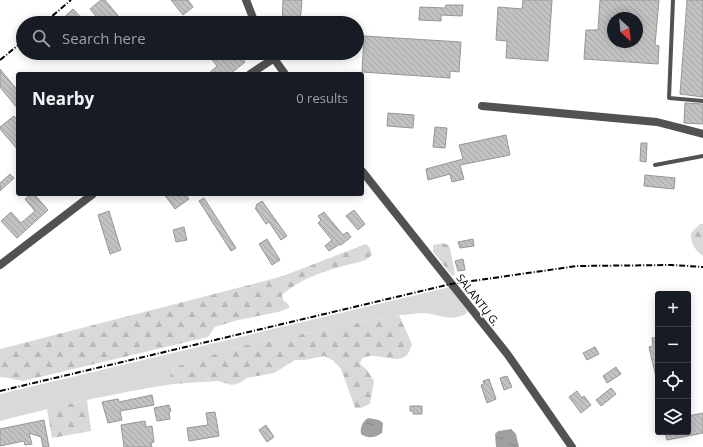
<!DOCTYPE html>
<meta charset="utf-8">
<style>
:root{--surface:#171b24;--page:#242831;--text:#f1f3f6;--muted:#9ea1a6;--line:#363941}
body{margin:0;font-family:"Open Sans",sans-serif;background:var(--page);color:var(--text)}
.controls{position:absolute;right:12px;bottom:12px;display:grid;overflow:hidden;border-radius:4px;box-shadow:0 2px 10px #0003}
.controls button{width:36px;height:36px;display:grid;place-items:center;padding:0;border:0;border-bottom:1px solid var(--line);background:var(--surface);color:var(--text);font:20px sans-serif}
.compass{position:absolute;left:607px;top:12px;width:36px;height:36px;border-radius:50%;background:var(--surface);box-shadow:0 2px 10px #0003;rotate:153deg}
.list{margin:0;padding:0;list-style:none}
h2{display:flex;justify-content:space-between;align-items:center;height:52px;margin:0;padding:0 16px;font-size:17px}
h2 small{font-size:13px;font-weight:400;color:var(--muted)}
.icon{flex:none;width:22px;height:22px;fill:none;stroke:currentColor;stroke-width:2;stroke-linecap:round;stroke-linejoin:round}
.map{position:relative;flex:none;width:703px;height:447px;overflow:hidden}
.search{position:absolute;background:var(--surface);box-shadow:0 2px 10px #0003;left:16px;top:16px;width:348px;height:44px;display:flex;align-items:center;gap:10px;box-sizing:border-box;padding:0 14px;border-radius:22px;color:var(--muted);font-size:15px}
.panel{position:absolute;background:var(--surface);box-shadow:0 2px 10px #0003;left:16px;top:72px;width:348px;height:124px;border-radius:4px}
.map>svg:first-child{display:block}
</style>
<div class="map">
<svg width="703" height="447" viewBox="0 0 703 447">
<defs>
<pattern id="forest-firs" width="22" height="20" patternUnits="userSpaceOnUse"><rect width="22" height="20" fill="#d9d9d9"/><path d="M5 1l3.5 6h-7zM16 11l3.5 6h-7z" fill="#b8b8b8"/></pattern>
<pattern id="water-ripples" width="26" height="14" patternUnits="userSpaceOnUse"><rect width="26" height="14" fill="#a0a0a0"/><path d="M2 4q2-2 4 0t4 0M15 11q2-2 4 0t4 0" fill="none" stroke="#888"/></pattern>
<pattern id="building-back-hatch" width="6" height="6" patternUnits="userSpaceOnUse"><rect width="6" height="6" fill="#c2c2c2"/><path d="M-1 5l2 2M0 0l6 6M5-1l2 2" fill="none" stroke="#a5a5a5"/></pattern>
</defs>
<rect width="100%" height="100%" fill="#fff"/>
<path fill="#d9d9d9" d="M450,287L468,312C454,323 440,315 425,313C417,313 407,315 399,315L241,346L183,364L173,369L170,376L173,384C115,393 57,406 0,421V394Z"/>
<path fill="url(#forest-firs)" d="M700,224H703V256C695,250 690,243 691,233Z
M443,243L448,245L450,248L455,274L452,276L433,251V245Z
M366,244L370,248L372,255L366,260C336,268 306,274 282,295L283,300L288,304L289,308L278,312L238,320L215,327L208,337L23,381L3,377H0V349L261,282L283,276Z
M399,315L412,344C406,367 392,357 374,356C370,355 366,357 362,358L360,364L367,370L374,381L370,404L361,408H355L341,369L334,361L324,356L305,360H295L274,373L247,378L240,383L232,385L217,381L173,384L170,376L173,369L183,364L241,346Z
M87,400L91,431L52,438L47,409Z"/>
<path fill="url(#water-ripples)" d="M368,418L379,420L383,423L382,433C375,438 368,439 361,434C360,428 362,422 368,418Z
M511,429L516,434L519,447H496L495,434L498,431Z"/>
<path fill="url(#building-back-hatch)" stroke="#969696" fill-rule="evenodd" d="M101,0H105L124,23H102L90,9Z
M171,0H188L193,7L183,15Z
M283,0H302L300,23H282Z
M523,0H552L548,61L506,58L507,41L496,40L498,7L522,9Z
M600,0H659L655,45L659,46L658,64L584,59L586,30H598ZM613,18H637V42H613Z
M687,0H703V97L680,94Z
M446,5H463L462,16L441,15V21L419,20L420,7L445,8Z
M73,9L86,23H58Z
M364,36L461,42L459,72L450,71V78L362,72Z
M207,53H238L245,62L230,74H208L217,66Z
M0,69L18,91V109L0,87Z
M685,103L703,104V124L684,123Z
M388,113L414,115L413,128L387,126Z
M14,116L18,121V150L0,129V127Z
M435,127L447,128L445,148L433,147Z
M506,135L510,155L460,165L464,179L452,182L450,174L428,180L426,169L463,159L459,145Z
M641,143H647L646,162L640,161Z
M10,174L14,178L0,191V183Z
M645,175L675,178L674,189L644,186Z
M31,194H34L48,210L17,238L1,221L11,212L21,223L35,211L25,199Z
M164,194H185L189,199L175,209Z
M204,198L236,248L231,251L199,201Z
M262,201L287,236L281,240L269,222L266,224L255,208L257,207L256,205Z
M354,210L365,224L358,230L346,216Z
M109,211L121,250L110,254L98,215Z
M324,212L343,235L347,232L351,237L341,245L340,244L329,251L325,246L332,240L318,223L321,220L318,216Z
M184,227L187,240L176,242L173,230Z
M267,239L280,260L272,265L259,244Z
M473,239L474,246L460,248L458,242Z
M463,259L465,270L458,271L455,261Z
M658,337V377H656L649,347L653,346L652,338Z
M595,347L599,354L587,360L583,353Z
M616,367L621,374L607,383L603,376Z
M507,376L512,387L504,390L500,378Z
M489,379L496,399L487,403L481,385L484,384L483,381Z
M611,388L616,394L601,406L596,400Z
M577,391L582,398L584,396L591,405L581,413L569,397Z
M152,395L154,405L120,411L122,420L108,423L102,402L118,399L119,402Z
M169,405L171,411L169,412L170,419L157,421L154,408Z
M410,406H422V414H413V411H410Z
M215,412L219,436L189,441L187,428L208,425L206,413Z
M703,413V433L667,440L665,432H688V416Z
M44,420L49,447H43L41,437L29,433L32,444L25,445L24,441L0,446V429Z
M145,421L146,427L152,426L154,442L151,443L152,447H124L121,425Z
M266,425L274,437L267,442L259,430Z"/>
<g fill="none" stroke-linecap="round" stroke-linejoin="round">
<path stroke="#525252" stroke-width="4" d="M673,0L669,98L703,101
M655,165L703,156"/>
<path stroke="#525252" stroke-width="8" d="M246,0L255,23
M270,53L285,74
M250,74L273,59
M482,106L657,122L703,134
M362,171L508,355L572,447
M0,265L93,194"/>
<path stroke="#000" stroke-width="2" stroke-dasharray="6 2 1 2" stroke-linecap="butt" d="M44,23L71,0
M0,60L23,41
M0,391L451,284L577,266L672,265L703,267"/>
</g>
<g text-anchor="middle" stroke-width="3.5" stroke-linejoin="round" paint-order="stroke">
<g font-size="11" fill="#000" stroke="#fff">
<text transform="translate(478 300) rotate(52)" y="4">SALANTŲ G.</text>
</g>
</g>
</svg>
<div class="controls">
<button>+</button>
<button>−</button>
<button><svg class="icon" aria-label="locate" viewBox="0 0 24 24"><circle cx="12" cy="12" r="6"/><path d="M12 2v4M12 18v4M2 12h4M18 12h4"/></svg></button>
<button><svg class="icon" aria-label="layers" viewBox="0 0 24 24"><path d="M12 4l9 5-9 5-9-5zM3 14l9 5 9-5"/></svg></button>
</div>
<svg class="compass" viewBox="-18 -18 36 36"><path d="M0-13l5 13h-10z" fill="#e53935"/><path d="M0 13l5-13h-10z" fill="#9ea1a6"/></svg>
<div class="search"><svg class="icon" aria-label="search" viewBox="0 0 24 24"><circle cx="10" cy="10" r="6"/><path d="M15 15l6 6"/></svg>Search here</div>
<section class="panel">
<h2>Nearby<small>0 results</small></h2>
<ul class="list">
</ul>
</section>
</div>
